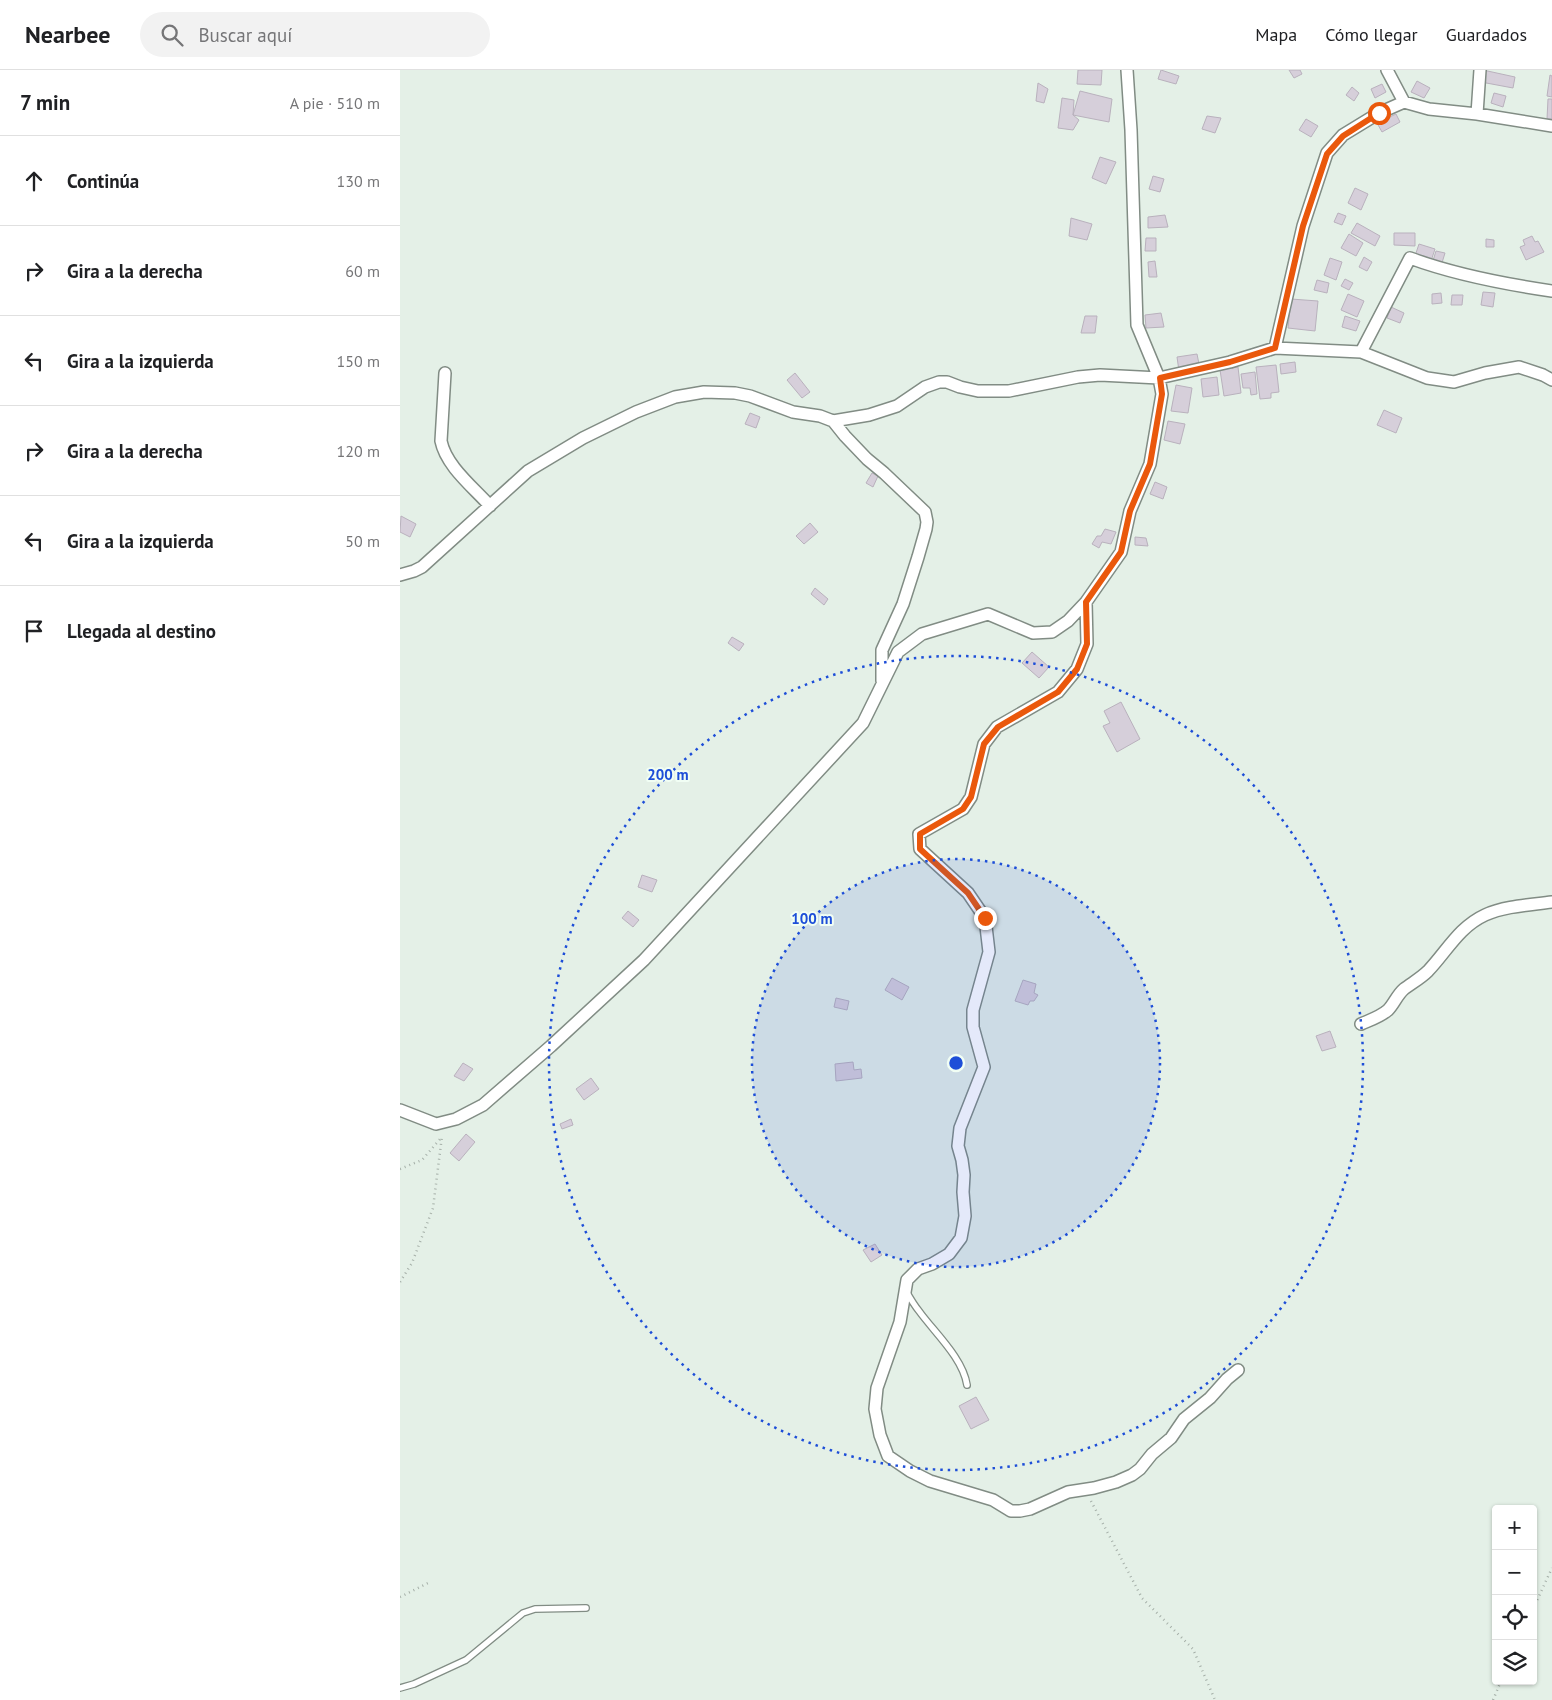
<!DOCTYPE html>
<html lang="es">
<meta charset="utf-8">
<style>
:root{--surface:#fff;--page:#f2f2f2;--text:#202124;--muted:#757577;--line:#e0e0e0}
body{margin:0;font-family:"PT Sans",sans-serif;background:var(--page);color:var(--text)}
.controls{position:absolute;right:15px;bottom:15px;display:grid;overflow:hidden;border-radius:5px;box-shadow:0 1px 4px #0004}
.controls button{width:45px;height:45px;display:grid;place-items:center;padding:0;border:0;border-bottom:1px solid var(--line);background:var(--surface);color:var(--text);font:25px sans-serif}
.stop{position:absolute;width:15px;height:15px;margin:-11px;border:4px solid #ea580c;border-radius:50%;background:#fff}
.stop.end{background:#ea580c;border-color:#fff;box-shadow:0 1px 5px #0008}
.list{margin:0;padding:0;list-style:none}
h2{display:flex;justify-content:space-between;align-items:center;height:65px;margin:0;padding:0 20px;font-size:21px}
h2 small{font-size:16px;font-weight:400;color:var(--muted)}
.list li{display:grid;grid-template-columns:32px 1fr auto;gap:15px;align-items:center;box-sizing:border-box;height:90px;padding:0 20px;border-top:1px solid var(--line)}
.list b{display:block;font-size:19px;white-space:nowrap}
.list em{font-size:16px;font-style:normal;color:var(--muted)}
.icon{flex:none;width:28px;height:28px;fill:none;stroke:currentColor;stroke-width:2;stroke-linecap:round;stroke-linejoin:round}
.map{position:relative;flex:none;width:1152px;height:1630px;overflow:hidden}
header{display:flex;align-items:center;gap:30px;box-sizing:border-box;height:70px;padding:0 25px;background:var(--surface);border-bottom:1px solid var(--line)}
header strong{font-size:24px}
nav{display:flex;gap:28px;margin-inline-start:auto;font-size:18px}
.search{width:350px;height:45px;background:var(--page);display:flex;align-items:center;gap:12px;box-sizing:border-box;padding:0 18px;border-radius:28px;color:var(--muted);font-size:19px}
main{display:flex}
aside{flex:1;background:var(--surface)}
.map>svg:first-child{display:block}
</style>
<header>
<strong>Nearbee</strong>
<div class="search"><svg class="icon" aria-label="search" viewBox="0 0 24 24"><circle cx="10" cy="10" r="6"/><path d="M15 15l6 6"/></svg>Buscar aquí</div>
<nav><a>Mapa</a><a>Cómo llegar</a><a>Guardados</a></nav>
</header>
<main>
<aside>
<h2>7 min<small>A pie · 510 m</small></h2>
<ul class="list">
<li><svg class="icon" aria-label="ahead" viewBox="0 0 24 24"><path d="M12 20V5M6 11l6-6 6 6"/></svg><div><b>Continúa</b></div><em>130 m</em></li>
<li><svg class="icon" aria-label="right" viewBox="0 0 24 24"><path d="M7 20v-9h11M14 6l5 5-5 5"/></svg><div><b>Gira a la derecha</b></div><em>60 m</em></li>
<li><svg class="icon" aria-label="left" viewBox="0 0 24 24"><path d="M17 20v-9H6M10 6l-5 5 5 5"/></svg><div><b>Gira a la izquierda</b></div><em>150 m</em></li>
<li><svg class="icon" aria-label="right" viewBox="0 0 24 24"><path d="M7 20v-9h11M14 6l5 5-5 5"/></svg><div><b>Gira a la derecha</b></div><em>120 m</em></li>
<li><svg class="icon" aria-label="left" viewBox="0 0 24 24"><path d="M17 20v-9H6M10 6l-5 5 5 5"/></svg><div><b>Gira a la izquierda</b></div><em>50 m</em></li>
<li><svg class="icon" aria-label="arrive" viewBox="0 0 24 24"><path d="M6 21V4h12l-3 4 3 4H6"/></svg><div><b>Llegada al destino</b></div></li>
</ul>
</aside>
<div class="map">
<svg width="1152" height="1630" viewBox="0 0 1152 1630">
<rect width="100%" height="100%" fill="#e4f0e7"/>
<path fill="#d6cfda" stroke="#b9b1bd" d="M678,0H702L701,15L677,14Z
M761,0L779,6L776,14L758,9Z
M889,0H900L902,4L894,8Z
M1083,0L1115,7L1113,18L1081,12Z
M1150,5L1152,6V27L1147,26Z
M1017,11L1030,18L1024,28L1011,22Z
M638,13L648,19L644,33L636,31Z
M982,14L986,22L975,28L971,19Z
M952,17L959,23L954,31L946,25Z
M680,21L712,29L709,52L673,45Z
M1094,23L1106,26L1103,37L1091,33Z
M662,28L674,30L673,45L679,50L673,60L658,58Z
M1148,29H1152V49H1147Z
M996,44L1000,52L982,62L977,53Z
M807,46L821,48L815,63L802,59Z
M906,49L918,56L911,67L899,60Z
M700,87L716,92L706,114L692,108Z
M753,106L764,109L760,122L749,119Z
M955,118L968,124L961,140L948,133Z
M938,143L946,146L942,155L934,152Z
M765,145L768,157L748,158V147Z
M671,148L692,154L687,170L669,166Z
M957,153L980,166L975,176L951,163Z
M994,163H1015V176L994,175Z
M949,164L963,173L956,186L941,178Z
M1132,166L1135,172L1138,171L1144,182L1126,190L1120,177L1125,175L1123,170Z
M746,168H756V181H745Z
M1086,169L1094,170V177H1086Z
M1019,174L1035,179L1031,191L1015,186Z
M1036,181L1045,183L1041,196L1032,194Z
M964,187L972,192L967,201L959,197Z
M930,188L942,192L936,210L924,205Z
M755,191L757,207H749L748,192Z
M945,209L953,213L949,220L941,216Z
M917,210L929,213L927,223L914,220Z
M1083,222L1095,223L1093,237L1081,235Z
M1041,223L1042,233L1032,234V224Z
M948,224L964,231L957,247L941,240Z
M1052,225H1063L1062,235H1051Z
M891,229L918,231L915,261L888,258Z
M991,237L1004,243L1000,253L987,248Z
M761,243L764,257L746,258L745,245Z
M685,246H697L695,263H681Z
M945,246L960,251L956,261L942,257Z
M797,284L799,294L779,301L777,287Z
M895,292L896,302L881,304L880,294Z
M876,295L879,322L871,323V328L860,329L856,297Z
M838,297L841,323L824,326L820,300Z
M855,302L857,324L851,325L850,318H843L841,304Z
M395,303L410,322L402,328L387,310Z
M817,307L819,325L803,327L801,309Z
M776,315L792,318L788,343L771,341Z
M984,340L1002,348L996,363L977,355Z
M350,343L360,347L356,358L345,354Z
M768,351L785,354L780,374L764,370Z
M472,403L478,406L473,417L466,413Z
M755,412L767,417L763,429L750,424Z
M1,446L16,454L10,467L0,462Z
M410,453L418,462L404,474L396,466Z
M705,459L716,462L711,474L702,472L699,478L692,474L697,466H701Z
M735,467L746,468L748,476L735,475Z
M415,518L428,529L424,535L411,524Z
M332,567L344,574L339,581L328,573Z
M632,582L649,597L639,608L622,593Z
M721,632L740,669L717,682L703,656L710,653L704,641Z
M242,805L257,810L252,822L238,817Z
M228,841L239,850L233,857L222,848Z
M492,908L509,917L502,930L485,920Z
M623,910L636,914L634,923L638,925L634,931H630L628,935L615,931Z
M436,928L449,931L447,940L434,937Z
M930,961L936,977L922,981L916,966Z
M453,992L454,1000L461,999L462,1008L436,1011L435,994Z
M63,993L73,999L64,1011L54,1006Z
M191,1008L199,1019L184,1030L176,1019Z
M171,1049L173,1055L162,1059L160,1054Z
M66,1064L75,1072L59,1091L50,1083Z
M475,1174L482,1185L471,1192L463,1180Z
M576,1327L589,1350L571,1359L559,1336Z"/>
<g fill="none" stroke-linecap="round" stroke-linejoin="round">
<defs>
<path id="lane" d="M506,1221C510,1228 514,1235 519,1241C534,1262 563,1288 567,1315
M0,1618L14,1614L66,1590L123,1543L135,1539L186,1538"/>
<path id="street" d="M987,0L1004,32
M1077,44L1080,0
M875,278L903,156L927,83L943,65L979,43L1004,32L1029,39L1077,44L1152,56
M961,282L1010,188C1056,205 1104,214 1152,221
M45,303L41,371C46,396 73,417 90,436
M433,351L445,366L467,389L484,403L525,442L527,452L526,459L518,487L503,534L482,580V611
M0,505L14,501L22,497L128,401L183,368L236,342L275,327L304,322L335,323L350,326L393,342L420,346L433,351L469,345L497,336L525,317L539,312H547L560,317L578,321H609L678,307L700,305L759,308L830,292L875,278L961,282L1027,308L1054,312L1085,303L1119,297L1143,305L1152,310
M686,532L687,574L677,599L658,622L597,657L584,674L571,727L563,739L519,764L520,779L568,823L585,848L589,882L573,940V957L584,997L560,1058L558,1076L562,1090L564,1105L563,1122L565,1146L561,1168L549,1184L532,1194L518,1199L507,1210L500,1252L477,1318L475,1339L480,1365L488,1386L510,1401L530,1411L593,1430L611,1441H620L630,1439L668,1422L694,1418L716,1412L732,1405L740,1399L752,1384L771,1368L784,1349L810,1328L827,1309L838,1300
M961,954C970,950 980,947 988,940C994,934 997,925 1004,919C1012,913 1021,908 1028,901C1047,881 1059,857 1085,845C1105,836 1130,835 1152,832
M0,1040L36,1054L56,1049L83,1035L151,976L244,890L463,653L498,582L522,564L588,544L633,563L652,562L668,551L686,532L721,482L730,441L750,394L762,324L759,308L737,255L731,60L727,0"/>
</defs>
<use href="#lane" stroke="#818c84" stroke-width="8"/>
<use href="#street" stroke="#818c84" stroke-width="14"/>
<path stroke="#a6b0a9" stroke-width="2.5" stroke-dasharray="1 4" stroke-linecap="butt" d="M0,1099L22,1090L41,1068
M0,1212L12,1193L33,1138L42,1066
M691,1431L742,1528L793,1579L815,1630
M0,1527L30,1512
M1133,1539L1152,1498
M1093,1630L1101,1611"/>
<use href="#lane" stroke="#fff" stroke-width="5.5"/>
<use href="#street" stroke="#fff" stroke-width="11"/>
</g>
<g fill="none" stroke-linecap="round" stroke-linejoin="round">
<path stroke="#ea580c" stroke-width="6" d="M585,848L568,823L520,779V764L563,739L571,727L584,674L598,657L658,622L677,599L687,574L686,532L721,482L730,441L750,394L762,324L760,308L830,292L875,278L903,156L927,84L943,66L979,43"/>
</g>
<circle cx="556" cy="993" r="204" fill="#1d4ed8" fill-opacity=".12"/>
<g fill="none" stroke="#1d4ed8" stroke-width="2.5" stroke-dasharray="2.5 5">
<circle cx="556" cy="993" r="204"/>
<circle cx="556" cy="993" r="407"/>
</g>
<circle cx="556" cy="993" r="8" fill="#1d4ed8" stroke="#f1fef4" stroke-width="2.5"/>
<g font-size="15" text-anchor="middle" font-weight="bold" fill="#1d4ed8" stroke="#f1fef4" stroke-width="4" stroke-linejoin="round" paint-order="stroke">
<text x="268" y="710">200 m</text>
<text x="412" y="854">100 m</text>
</g>
</svg>
<div class="controls">
<button>+</button>
<button>−</button>
<button><svg class="icon" aria-label="locate" viewBox="0 0 24 24"><circle cx="12" cy="12" r="6"/><path d="M12 2v4M12 18v4M2 12h4M18 12h4"/></svg></button>
<button><svg class="icon" aria-label="layers" viewBox="0 0 24 24"><path d="M12 4l9 5-9 5-9-5zM3 14l9 5 9-5"/></svg></button>
</div>
<div class="stop" style="left:979px;top:43px"></div>
<div class="stop end" style="left:585px;top:848px"></div>
</div>
</main>
